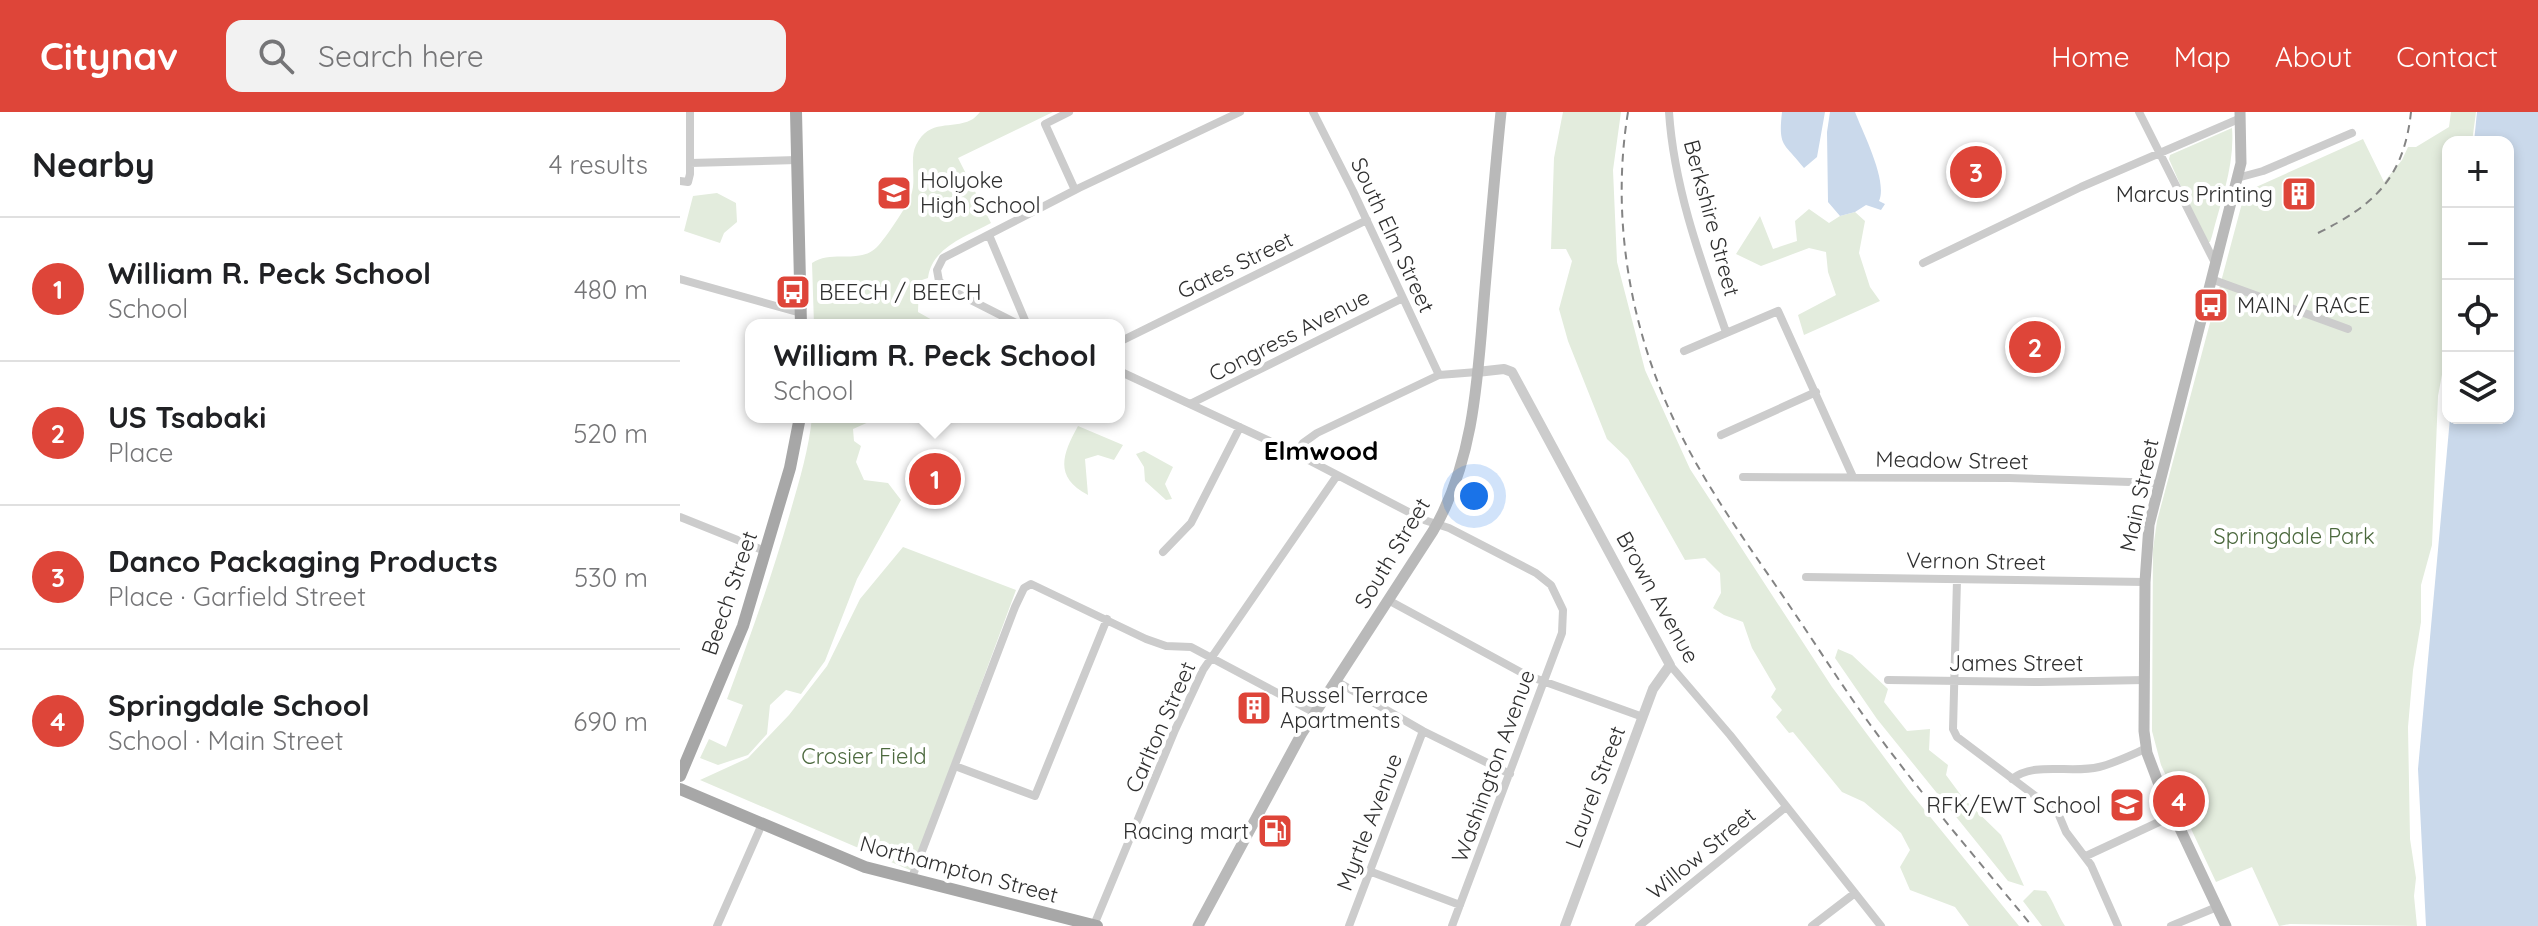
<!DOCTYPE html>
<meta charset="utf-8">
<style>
:root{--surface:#fff;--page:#f2f2f2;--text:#202124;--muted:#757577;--line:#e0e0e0;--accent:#de4539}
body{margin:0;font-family:Quicksand,sans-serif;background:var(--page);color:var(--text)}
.controls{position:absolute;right:24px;top:24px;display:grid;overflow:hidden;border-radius:16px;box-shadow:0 4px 12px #0003}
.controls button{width:72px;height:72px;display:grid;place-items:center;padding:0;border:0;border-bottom:2px solid var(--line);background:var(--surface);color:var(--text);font:40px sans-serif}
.you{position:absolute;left:794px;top:384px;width:28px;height:28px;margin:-20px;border:6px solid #fff;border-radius:50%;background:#1a73e8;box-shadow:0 0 0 12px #1a73e833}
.badge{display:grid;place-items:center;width:52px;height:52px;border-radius:50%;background:var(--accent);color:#fff;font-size:26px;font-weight:700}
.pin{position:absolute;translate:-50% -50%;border:4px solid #fff;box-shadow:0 2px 8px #0006}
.popup{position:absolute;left:65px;top:207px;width:380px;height:104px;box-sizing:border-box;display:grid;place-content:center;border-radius:16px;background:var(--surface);filter:drop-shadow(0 2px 6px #0005);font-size:26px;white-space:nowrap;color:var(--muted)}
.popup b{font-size:30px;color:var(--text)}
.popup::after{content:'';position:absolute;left:50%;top:100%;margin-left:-16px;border:16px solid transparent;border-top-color:var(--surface)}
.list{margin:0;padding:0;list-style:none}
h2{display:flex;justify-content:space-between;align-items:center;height:104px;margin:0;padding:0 32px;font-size:34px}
h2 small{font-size:26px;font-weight:400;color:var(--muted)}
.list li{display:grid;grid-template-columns:52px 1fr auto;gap:24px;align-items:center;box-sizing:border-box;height:144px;padding:0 32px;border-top:2px solid var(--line)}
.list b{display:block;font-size:30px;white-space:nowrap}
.list p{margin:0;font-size:26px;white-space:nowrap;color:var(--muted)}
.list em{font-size:26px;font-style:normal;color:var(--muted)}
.icon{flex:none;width:44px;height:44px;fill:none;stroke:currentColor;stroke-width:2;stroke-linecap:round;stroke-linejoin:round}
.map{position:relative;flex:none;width:1858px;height:814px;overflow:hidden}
header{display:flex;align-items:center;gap:48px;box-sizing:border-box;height:112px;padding:0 40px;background:var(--accent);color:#fff}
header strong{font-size:38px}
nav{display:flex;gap:44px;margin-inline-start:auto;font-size:28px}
.search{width:560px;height:72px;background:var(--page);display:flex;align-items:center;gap:20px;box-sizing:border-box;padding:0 28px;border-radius:16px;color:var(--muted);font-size:30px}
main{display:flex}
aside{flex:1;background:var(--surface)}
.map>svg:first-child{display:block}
</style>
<header>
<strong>Citynav</strong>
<div class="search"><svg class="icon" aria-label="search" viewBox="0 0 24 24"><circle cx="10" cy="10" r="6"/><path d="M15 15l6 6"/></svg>Search here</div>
<nav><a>Home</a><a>Map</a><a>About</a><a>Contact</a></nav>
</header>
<main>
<aside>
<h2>Nearby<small>4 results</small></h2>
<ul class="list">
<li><span class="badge">1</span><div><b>William R. Peck School</b><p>School</p></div><em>480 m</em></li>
<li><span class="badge">2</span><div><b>US Tsabaki</b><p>Place</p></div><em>520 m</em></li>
<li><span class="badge">3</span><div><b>Danco Packaging Products</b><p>Place · Garfield Street</p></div><em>530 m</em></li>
<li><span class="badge">4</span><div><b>Springdale School</b><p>School · Main Street</p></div><em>690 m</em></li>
</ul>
</aside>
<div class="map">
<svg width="1858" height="814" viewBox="0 0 1858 814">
<rect width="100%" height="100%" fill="#fff"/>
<path fill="#e3ecdd" d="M300,0H373L278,46L311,111C287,124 252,135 248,166L239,169L238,200L261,213H134L132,151C152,137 179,153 197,135C205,127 228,93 231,83C237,68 229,47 236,33C250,6 271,18 291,8C294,7 297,3 300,0Z
M883,0H941L933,58L937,150L965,258L1010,357L1152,575L1230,680L1339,814H1289L1275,795L1230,778L1220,755L1230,738L1221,721L1184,690L1162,680L1113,620L1109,621L1096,605L1102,598L1091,585L1096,577L1072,536L1063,510L1044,503L1033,496L1041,481L1040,461L1025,446L1005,448L948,347L927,327L888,229L879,197L892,149L886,137H871L874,46Z
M1771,0H1796L1792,30H1768L1766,241L1758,284L1752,433L1741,473V510L1733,558L1728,615L1730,727L1736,766L1734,784L1737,814L1610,812L1599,814L1572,755L1536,770L1481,653L1472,619L1473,437L1477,409L1565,80L1683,27L1704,70L1722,48L1728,35H1736L1769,15Z
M1552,16C1555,52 1541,89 1532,124L1530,130H1525L1489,47L1490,43Z
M37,81L56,91L57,110L44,121L40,131L4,119L13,84Z
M1129,97L1149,111L1160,104L1175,100L1185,109L1179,141L1190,175L1200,189L1124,223L1118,203L1156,183L1148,160L1146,140L1129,136L1081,154L1056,142L1080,104L1093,137L1117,129L1115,109Z
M132,305H200L173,317L174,329L181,334L176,350L184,368L208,371L221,388L177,467L145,549L121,582L106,578L90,593L87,622L68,643L38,653L20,646L29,627L46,635L63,593L47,587C70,525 92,464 110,401C119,370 129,337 132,305Z
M398,314L443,333L434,348L418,343L405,347L408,383C374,365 382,343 398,314Z
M464,339L493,355L485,372L492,387L486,388L465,369L464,355L456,342Z
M223,435L336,478L232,759L20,668L68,646L109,603L147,554L180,487Z
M1158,537L1172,543L1208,577L1204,590L1227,619L1250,617L1249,638L1268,653L1266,663L1283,686L1321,723L1344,774L1328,769L1197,607L1155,546Z
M1354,778L1366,779C1374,790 1377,802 1385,814H1362L1343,789Z"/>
<path fill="#cad9eb" d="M1102,0H1145L1137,45L1124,56C1104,30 1098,36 1102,0Z
M1150,0H1175C1183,21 1208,69 1199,89L1205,92L1201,98L1186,93L1175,100L1160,104L1148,90L1147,20Z
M1797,0H1858V814H1746L1738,657L1770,306H1828V30H1794Z"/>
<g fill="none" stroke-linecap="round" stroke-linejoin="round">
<path stroke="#ccc" stroke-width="8" d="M389,0L365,12L395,78
M633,0L673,79L759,263
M989,0C994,76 1021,149 1046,220
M1459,0L1535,151
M10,51L117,48
M1557,66L1583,59L1672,21
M0,69L8,70L10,62V0
M309,123L347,213
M1243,151L1401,75L1561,6
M0,167L121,201
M1531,167L1668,217
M340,213L267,176L259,169L257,158L263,146L399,76L560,0
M439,230L687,108
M1004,239L1098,199L1173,365
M439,259L613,340L744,408L769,416L856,461L871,473L883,498L882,521L772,814
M510,292L723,186
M1041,323L1136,280
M616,342L623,331L637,321L759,263L797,260
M1063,365L1329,366L1480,371
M0,405L85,439
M483,440L511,411L560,315
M1126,465L1465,470
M1277,468L1273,617L1277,625L1378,701L1386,720L1411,753L1438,814
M708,488L846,563L963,605
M990,553L1050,623L1201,814
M1208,568L1360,570L1465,568
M656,569L743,619L830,662
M275,654L355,684L427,507
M1332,667C1355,649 1391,662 1419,655C1435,651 1451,643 1467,636
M1406,744L1494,703
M689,759L780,793
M231,768L335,495L344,476L351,472L466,527L486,534L511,535L635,601
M414,813L495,618L523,558L656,365
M37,814L82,712
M669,814L743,619
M959,814L1106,695
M1132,814L1175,781
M1491,814L1537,795"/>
<path stroke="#ccc" stroke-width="10" d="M797,260L824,257L832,260L990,553L973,577L885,814"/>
<path stroke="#b9b9b9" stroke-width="11" d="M518,814L622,621L753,419C796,346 798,258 805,176C810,118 815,59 821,0
M1546,814L1478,670L1467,641L1464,619L1465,470L1469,413L1561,51L1560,0"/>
<path stroke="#a7a7a7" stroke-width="12" d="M116,0L121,213
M0,664L63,514L110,356L120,305
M0,677L185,755L417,814"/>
<path stroke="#848484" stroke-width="2" stroke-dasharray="8 6" stroke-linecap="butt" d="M948,0C931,103 949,212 993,306C1024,374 1070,435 1111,496C1137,534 1162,574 1189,611C1240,681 1297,747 1352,814
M1638,121C1695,93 1724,65 1731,0"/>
</g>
<defs>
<symbol id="school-square" viewBox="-11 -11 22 22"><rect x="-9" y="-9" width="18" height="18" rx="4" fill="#de4539" stroke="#fff"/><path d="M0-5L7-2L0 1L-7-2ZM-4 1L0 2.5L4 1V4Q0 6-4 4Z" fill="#fff"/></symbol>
<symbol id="building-square" viewBox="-11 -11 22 22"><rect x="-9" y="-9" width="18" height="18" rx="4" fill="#de4539" stroke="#fff"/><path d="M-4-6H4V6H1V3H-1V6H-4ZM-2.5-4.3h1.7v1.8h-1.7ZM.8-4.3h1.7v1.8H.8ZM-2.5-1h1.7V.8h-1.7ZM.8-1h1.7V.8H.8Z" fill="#fff"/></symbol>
<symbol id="bus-square" viewBox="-11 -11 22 22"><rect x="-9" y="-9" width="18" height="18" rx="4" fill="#de4539" stroke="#fff"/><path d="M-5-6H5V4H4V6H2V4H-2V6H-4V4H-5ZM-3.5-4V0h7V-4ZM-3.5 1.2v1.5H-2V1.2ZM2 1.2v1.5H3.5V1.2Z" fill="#fff"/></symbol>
<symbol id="fuel-square" viewBox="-11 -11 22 22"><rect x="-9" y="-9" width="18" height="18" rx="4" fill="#de4539" stroke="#fff"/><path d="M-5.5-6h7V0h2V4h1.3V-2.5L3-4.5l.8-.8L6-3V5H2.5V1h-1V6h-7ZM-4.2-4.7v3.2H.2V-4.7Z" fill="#fff"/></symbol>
</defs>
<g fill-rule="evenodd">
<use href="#school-square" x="194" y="61" width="40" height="40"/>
<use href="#building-square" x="1599" y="62" width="40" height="40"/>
<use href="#bus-square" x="93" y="160" width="40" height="40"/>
<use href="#bus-square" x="1511" y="173" width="40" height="40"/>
<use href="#building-square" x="554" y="576" width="40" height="40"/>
<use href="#school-square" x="1427" y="673" width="40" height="40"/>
<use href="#fuel-square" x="575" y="699" width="40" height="40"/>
</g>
<g text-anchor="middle" stroke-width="8" stroke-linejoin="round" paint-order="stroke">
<g font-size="22" fill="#2f2f2f" stroke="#fff" text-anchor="start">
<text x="240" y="76">Holyoke<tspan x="240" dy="25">High School</tspan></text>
<text x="1593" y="90" text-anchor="end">Marcus Printing</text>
<text x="139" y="188">BEECH / BEECH</text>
<text x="1557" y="201">MAIN / RACE</text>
<text x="600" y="591">Russel Terrace<tspan x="600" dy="25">Apartments</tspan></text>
<text x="1421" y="701" text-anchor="end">RFK/EWT School</text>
<text x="569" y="727" text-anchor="end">Racing mart</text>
</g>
<g font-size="22" fill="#2f2f2f" stroke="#fff">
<text transform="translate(1032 106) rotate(75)" y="8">Berkshire Street</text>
<text transform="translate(713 123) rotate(65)" y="8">South Elm Street</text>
<text transform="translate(555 153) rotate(-26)" y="8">Gates Street</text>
<text transform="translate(609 223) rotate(-27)" y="8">Congress Avenue</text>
<text transform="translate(1272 348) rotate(1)" y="8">Meadow Street</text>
<text transform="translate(1459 383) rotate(-78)" y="8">Main Street</text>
<text transform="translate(712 441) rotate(-59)" y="8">South Street</text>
<text transform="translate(1296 449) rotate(1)" y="8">Vernon Street</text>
<text transform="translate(49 481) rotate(-71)" y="8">Beech Street</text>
<text transform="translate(978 485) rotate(61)" y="8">Brown Avenue</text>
<text x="1336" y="559">James Street</text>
<text transform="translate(480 615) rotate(-66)" y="8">Carlton Street</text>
<text transform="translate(813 654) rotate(-70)" y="8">Washington Avenue</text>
<text transform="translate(915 675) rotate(-69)" y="8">Laurel Street</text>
<text transform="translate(689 710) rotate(-69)" y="8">Myrtle Avenue</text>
<text transform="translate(1021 741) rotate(-39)" y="8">Willow Street</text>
<text transform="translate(279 757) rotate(15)" y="8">Northampton Street</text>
</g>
<g font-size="22" fill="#4c693e" stroke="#fff">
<text x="1614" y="432">Springdale Park</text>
<text x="184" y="652">Crosier Field</text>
</g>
<g font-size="26" font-weight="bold" fill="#000" stroke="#fff">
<text x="641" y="348">Elmwood</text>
</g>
</g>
</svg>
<div class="controls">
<button>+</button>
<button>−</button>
<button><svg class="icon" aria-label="locate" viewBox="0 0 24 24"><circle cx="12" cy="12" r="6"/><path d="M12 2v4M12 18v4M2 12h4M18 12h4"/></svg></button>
<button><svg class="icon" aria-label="layers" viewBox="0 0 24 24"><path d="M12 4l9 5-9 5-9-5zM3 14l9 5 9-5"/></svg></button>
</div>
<div class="you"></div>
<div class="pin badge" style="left:255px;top:367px">1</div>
<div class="popup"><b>William R. Peck School</b>School</div>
<div class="pin badge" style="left:1355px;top:235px">2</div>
<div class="pin badge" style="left:1296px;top:60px">3</div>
<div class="pin badge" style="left:1499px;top:689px">4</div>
</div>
</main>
